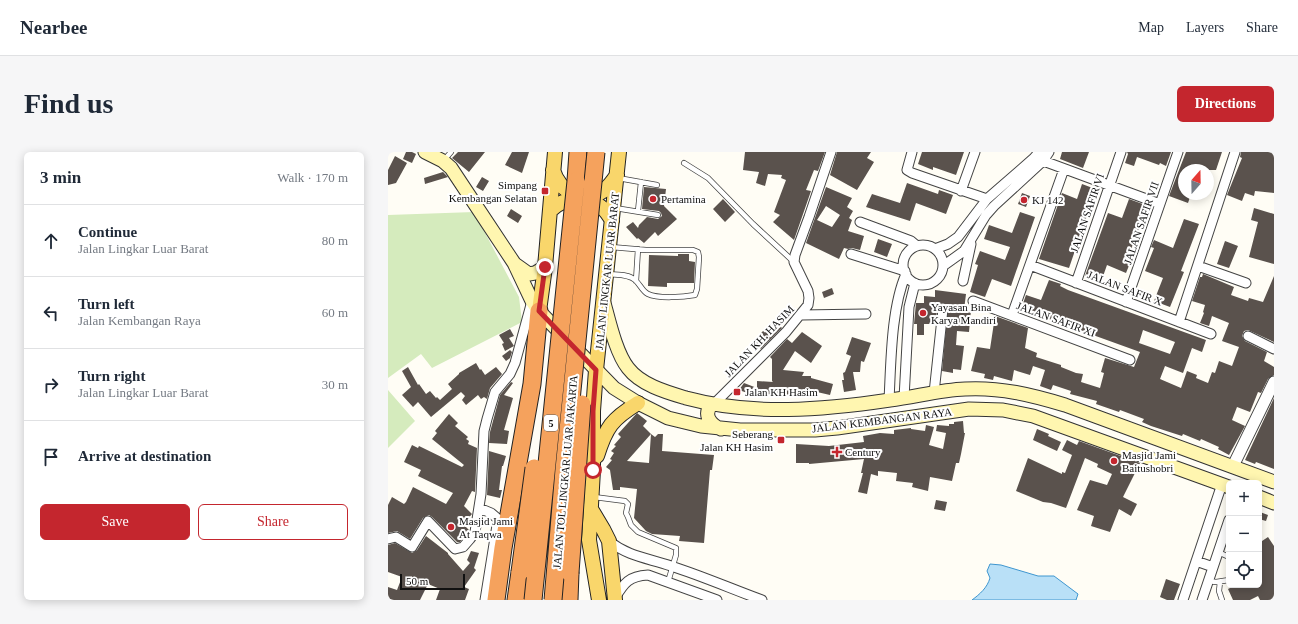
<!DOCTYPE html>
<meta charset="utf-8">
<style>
:root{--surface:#fff;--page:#f6f6f7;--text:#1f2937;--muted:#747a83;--line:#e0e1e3;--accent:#c4262e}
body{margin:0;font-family:"Times New Roman",serif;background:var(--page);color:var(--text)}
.controls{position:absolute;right:12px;bottom:12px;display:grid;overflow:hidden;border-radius:6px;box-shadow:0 2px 10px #0003}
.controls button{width:36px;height:36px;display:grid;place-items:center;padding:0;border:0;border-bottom:1px solid var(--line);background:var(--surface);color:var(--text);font:20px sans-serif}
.compass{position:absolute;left:790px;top:12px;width:36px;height:36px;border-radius:50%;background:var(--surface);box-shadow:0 2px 10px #0003;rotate:20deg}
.scale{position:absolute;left:12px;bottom:10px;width:65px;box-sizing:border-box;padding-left:4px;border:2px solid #111;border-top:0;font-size:11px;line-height:14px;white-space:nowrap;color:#111;-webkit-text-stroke:3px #fff;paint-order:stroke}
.stop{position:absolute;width:12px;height:12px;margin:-9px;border:3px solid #c4262e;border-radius:50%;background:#fff}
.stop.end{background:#c4262e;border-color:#fff;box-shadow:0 1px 4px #0008}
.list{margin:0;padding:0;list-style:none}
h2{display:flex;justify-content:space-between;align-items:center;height:52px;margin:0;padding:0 16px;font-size:17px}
h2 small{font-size:13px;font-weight:400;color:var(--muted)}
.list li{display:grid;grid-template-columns:26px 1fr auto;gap:12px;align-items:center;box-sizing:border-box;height:72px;padding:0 16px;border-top:1px solid var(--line)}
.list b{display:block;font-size:15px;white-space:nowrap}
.list p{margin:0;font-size:13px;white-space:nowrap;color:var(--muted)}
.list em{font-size:13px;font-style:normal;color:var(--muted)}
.actions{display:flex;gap:8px;padding:12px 16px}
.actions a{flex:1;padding:9px 0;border:1px solid var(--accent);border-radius:6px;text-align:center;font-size:14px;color:var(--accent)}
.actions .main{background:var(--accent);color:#fff}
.icon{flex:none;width:22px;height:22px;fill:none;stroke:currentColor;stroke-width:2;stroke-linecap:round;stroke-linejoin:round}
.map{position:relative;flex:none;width:886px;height:448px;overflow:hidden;border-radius:6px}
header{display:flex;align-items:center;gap:24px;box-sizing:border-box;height:56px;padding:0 20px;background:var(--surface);border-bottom:1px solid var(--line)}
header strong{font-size:19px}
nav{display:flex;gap:22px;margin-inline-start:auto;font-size:14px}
.intro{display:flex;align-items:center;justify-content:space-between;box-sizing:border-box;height:96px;padding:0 24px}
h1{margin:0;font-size:28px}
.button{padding:10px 18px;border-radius:6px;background:var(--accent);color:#fff;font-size:14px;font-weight:700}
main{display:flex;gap:24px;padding:0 24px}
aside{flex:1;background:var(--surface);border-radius:6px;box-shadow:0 2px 10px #0003}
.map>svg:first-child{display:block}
</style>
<header>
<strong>Nearbee</strong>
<nav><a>Map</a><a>Layers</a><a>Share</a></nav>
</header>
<div class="intro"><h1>Find us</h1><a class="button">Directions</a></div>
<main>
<aside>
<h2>3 min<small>Walk · 170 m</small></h2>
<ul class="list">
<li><svg class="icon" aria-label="ahead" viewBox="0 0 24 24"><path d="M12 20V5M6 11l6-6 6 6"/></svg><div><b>Continue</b><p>Jalan Lingkar Luar Barat</p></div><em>80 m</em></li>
<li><svg class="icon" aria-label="left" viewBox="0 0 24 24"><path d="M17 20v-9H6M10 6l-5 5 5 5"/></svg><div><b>Turn left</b><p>Jalan Kembangan Raya</p></div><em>60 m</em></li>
<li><svg class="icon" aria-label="right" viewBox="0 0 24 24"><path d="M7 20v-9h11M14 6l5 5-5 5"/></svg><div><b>Turn right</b><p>Jalan Lingkar Luar Barat</p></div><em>30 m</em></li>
<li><svg class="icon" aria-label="arrive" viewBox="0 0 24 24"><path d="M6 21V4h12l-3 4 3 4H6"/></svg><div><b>Arrive at destination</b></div></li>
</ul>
<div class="actions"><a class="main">Save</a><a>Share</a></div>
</aside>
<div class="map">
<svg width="886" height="448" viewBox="0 0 886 448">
<rect width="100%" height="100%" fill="#fffdf5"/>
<path fill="#d5ebbd" d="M86,60L131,145L134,170L44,216L33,202L0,226V63Z
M0,238L27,269L0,296Z"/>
<path fill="#b9e0f7" stroke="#3f96cf" d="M602,412L613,413L650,424H666L690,442L688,448H584C592,442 599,436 602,426L599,419Z"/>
<path fill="#5a524d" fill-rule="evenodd" d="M18,0H24L28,2L24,11L15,7Z
M70,0H97L81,20L64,6Z
M124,0H141L134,21L117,13Z
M357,0H437L430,19L426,18L418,38L423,39L406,88L385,70L392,63L386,60L398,28L393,26L394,23L380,22L377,34L368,31L371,20L355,18Z
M449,0H483L479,6L486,10L469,38L442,23Z
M534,0H576L568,23L545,15V18L530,12Z
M674,0H701L695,16L672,7Z
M739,0H783L778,14L772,11L771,13L749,5L746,14L737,11L740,2Z
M798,0H834L828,18H796V42H803L800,51L781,44Z
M853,0H886V41L867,39L866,44L857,41L854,49L839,43L854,6L852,5Z
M7,4L19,11L8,31L0,33V18Z
M55,20L60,25L37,32L36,26Z
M94,25L101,29L95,39L88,35Z
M519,31L550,42L551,38L565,43L558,62L528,51L522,69L478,55L484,42L512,51Z
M694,32L710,38L705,53L703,52L681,116L651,107L674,41L689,47Z
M256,35L278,37L276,54L289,67L270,84L267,80L256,91L250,86L249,87L238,75L245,70L250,76L251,73L259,65L270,67L274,64L273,61L271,59L254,57Z
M438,35L464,46L459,55L465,59L461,66L464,68L460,79L476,84L472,98L464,96L460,97L456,96L451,107L418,91ZM438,54L452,63L444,75L429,68Z
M634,41L642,44L638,55L630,52Z
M335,47L347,60L337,70L325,57Z
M741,47L760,54L738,110L742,111L738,121L719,113L713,130L697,124L720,61L734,66Z
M866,56L886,62V112L861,105L870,70L863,68Z
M123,57L134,64L130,71L119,64Z
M632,60L647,65L623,134L604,127L597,145L582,140L590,113L587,112L592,99L617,108L622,95L596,87L601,73L624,81Z
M796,67L811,72L793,119L796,120L782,155L766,149L775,126L757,119L766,96L763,95L766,88L785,96Z
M490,87L504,92L499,105L486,100Z
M837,89L850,94L841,116L829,112Z
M290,102H301V109L307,110L306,131H279V135L260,134L261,103L290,104Z
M815,122L846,135L843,143L860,149L861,146L875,150L886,124V190L860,178L856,179L854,184L857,189L879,200L876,209L886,215V223L880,227L873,241L870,240L862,260L849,255L844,268L857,274L841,303L830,297L831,295L813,287L812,289L795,282L794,284L763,274L754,270L756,267L732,258L731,260L708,252L709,249L682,242L683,239L665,233L663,238L652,234L657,218L645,214L642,223L626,218L624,229L606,224L605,228L596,226L597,222L583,219L589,195L602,197L607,164L640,176L637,196L649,201L648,205L673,213V215L688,221L695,222L693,230L712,236L716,221L713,220L717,206L746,215L752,200L633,157L638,143L653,148L661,128L673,132L672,134L680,138L818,188L814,200L804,196L795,221L777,214L772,227L793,236L799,219L809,223L808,226L820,231L824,220L827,221L831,209L844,214L851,195L834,189L841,171L824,164L821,174L812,171L816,161L815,160L817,153L804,149L812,125H814ZM755,178L787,190L782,202L751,191Z
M444,136L446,142L436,146L434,140Z
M547,138L578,142L576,158H583L581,180L569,179L568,193L576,194L573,218L565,217V221L554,219L560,154L555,151L550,153L547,172H536V183H529V172H526L528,151H536V144L547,145Z
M386,168L394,176L373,197L365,189Z
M122,177L126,184L121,186L126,194L117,199L114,192L116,191L111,183Z
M414,180L434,194L423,211L407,199L395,218L416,220L414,224H423V226L445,232L442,243L429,240L428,243L422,241V243L413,242V244L390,242V243L365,242V243L351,238L356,231L369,236V229L385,230L384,229V207L382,205L399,187L404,191Z
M464,185L483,191L476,210L473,209L472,220H465L468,238L456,240L454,228H456L455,221L457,220L463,204L458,202Z
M122,198L124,200L122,206L118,209L114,204Z
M88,211L92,218L93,217L97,223L108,215L114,222L102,236L99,247L96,245L93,247L90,243L78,253L74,248L77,244L73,240L43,265L30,250L25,255L14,243L23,235L14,219L20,215L30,233L31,232L38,242L42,239L48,246L49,245L52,248L64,237L60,232L71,222V221Z
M123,230L125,231L116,243L125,246L116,278L121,279L119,292L101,291L102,280L112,243Z
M886,246V317L868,310L867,312L857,308Z
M249,261L259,269L255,274L263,282L239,309L261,311L263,282L267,285L270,282H275L274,299L326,303L324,318H322L316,391L291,389L292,384L264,382L258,379L246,366L249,337L232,335V338H225L222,318L218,315L224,308L222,307L226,301L223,299L228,294L226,293L233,285L230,282Z
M61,262L70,271L67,274L80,285L78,287L81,289L80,292L89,296L87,340L84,339L76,354L84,362L75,372L81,378L72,390H69L44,365L41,363L35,366L22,387L9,379L0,381V353L4,345L16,352L18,350L25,335L58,352L65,341L30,324L33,318L16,310L24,293L30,296L31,294L74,315L76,313L44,287L49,281L47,279Z
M575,269L576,281H577L573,302L571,311H568L564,329L542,325L540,339L524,335L525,331L508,329L509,321L490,319V324L483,322L479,342L470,340L475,321H473L476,307L421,312V311H408V292L441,294L476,290L475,284L492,281L506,282V278L523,276V277L537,279L538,273L546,275L541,293L555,297L558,281L548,279L549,273L561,274V272H566V270Z
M649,277L661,282L660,284L673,290L669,299L645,288Z
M679,288L689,293L691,289L752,311L735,345L749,352L743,364L731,357L722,380L703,374L706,364L689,358L702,328L719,333L724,322L709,315L710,312L697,306L678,356L663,351L655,350L628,339L640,306L674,322V320L677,321L684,303L674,298Z
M101,299L118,304L115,314H114L111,338H114L112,346L99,343Z
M548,348L559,350L557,359L546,357Z
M872,360L880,363L878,369L871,367Z
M38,384L60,401V402L75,419L82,411L79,408L83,399L91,401L86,416L88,418L76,435L81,437L77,448H48L52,437L40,432L32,448H0V435L9,438L14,425L0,420V393L7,391L24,401L29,398Z
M880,385L886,394V448H872L870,444L862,448H845L840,437L848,433H871V391Z
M778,427L792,432L786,448H779L772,445Z"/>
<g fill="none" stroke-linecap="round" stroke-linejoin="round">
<defs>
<path id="service" d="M56,8L63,0
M296,11L320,26L365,72L406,110
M230,26L269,33
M227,56L270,63
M250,59L253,30
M220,122C229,123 241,122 247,128C252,132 254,139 260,142C270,147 296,145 307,143L309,137L311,105L310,100L305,98H258L223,95
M248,129L250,97
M206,345L237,349L240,352L238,361L240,365L243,373L250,380L288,396V403L280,430
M830,400L841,405
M820,429L828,430L841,428
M832,430L831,439L834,448"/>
<path id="minor" d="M524,0L519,18L524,21L599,47
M650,7L772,52
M573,39L587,0
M472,70L523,89L529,94
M515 113a20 20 0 1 1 40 0a20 20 0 1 1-40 0Z
M547,97L560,92L570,85L599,47L646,6L651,0
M463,102L517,119
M642,113L823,182
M555,114L576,99L598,63L606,54L655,9L661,0
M810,114L858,131
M575,129L583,92
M688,131L733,0
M585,149L742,208
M738,150L790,0
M413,163L478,162
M624,163L676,17
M791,170L847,0
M860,184L886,197
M546,241L555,157
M516,246L521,155L527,131
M501,248C503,211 503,156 518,122
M326,252L398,180L420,153L421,146L420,139L406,110L407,103L421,65L443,0
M91,356L103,361L110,367L97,448
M0,387L8,385L24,395L40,369L67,397L75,395L82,387L87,380L93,342L96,279L99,267L107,240L122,222L127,211L144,149
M221,389C241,405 260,406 283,414C314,424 344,437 374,448
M808,409L825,415
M227,446C236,431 241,424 260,423L329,448
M795,448L834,332
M814,448L841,368"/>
<path id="tertiary" d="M845,314L886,230"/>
<path id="secondary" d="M37,0L55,9L63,16L126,111L144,149L151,159L226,236L250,251L280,266L313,274L352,278H427L449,276L581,257L615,258L645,264L841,335
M127,112L141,122L147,121L157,115
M216,151C221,169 228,201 240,216C253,233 278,240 298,246C365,264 435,258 502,248C527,245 552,238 577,237C612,235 644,243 677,253L886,330
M324,252C315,262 321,272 333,277
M871,345L886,351"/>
<path id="primary" d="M165,18C171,39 195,53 215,39C221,35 225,29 229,23
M163,52V58C182,40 213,45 224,69
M151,159L157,115L167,0
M209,304C218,275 224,267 250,251
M203,357L215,377L221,389L227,448
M211,448L201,388L205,318V259L208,218L231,0"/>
<path id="motorway" d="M188,29L190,0
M108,448L115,396L144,232L151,159
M128,448L132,420
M181,448L182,421"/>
</defs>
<use href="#service" stroke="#444" stroke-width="6"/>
<use href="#minor" stroke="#444" stroke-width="11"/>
<use href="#tertiary" stroke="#444" stroke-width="13"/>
<use href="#secondary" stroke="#333" stroke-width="15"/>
<use href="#primary" stroke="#222" stroke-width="16"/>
<use href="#motorway" stroke="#222" stroke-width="19"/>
<use href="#service" stroke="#fff" stroke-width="4.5"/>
<use href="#minor" stroke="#fff" stroke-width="9"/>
<use href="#tertiary" stroke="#fff" stroke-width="11"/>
<use href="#secondary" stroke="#fff6b0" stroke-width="13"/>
<use href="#primary" stroke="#f9d66b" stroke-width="14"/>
<use href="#motorway" stroke="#f5a25d" stroke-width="17"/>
<defs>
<path id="motorway-bridge" d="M132,420L146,316
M182,421L194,252
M145,448L188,29
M165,448L176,318L208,0"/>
</defs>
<use href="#motorway-bridge" stroke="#222" stroke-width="19" stroke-linecap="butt"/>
<use href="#motorway-bridge" stroke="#f5a25d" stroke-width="17"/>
</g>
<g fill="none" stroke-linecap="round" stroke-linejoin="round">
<path stroke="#c4262e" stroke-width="5" d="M157,115L151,159L208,218L205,259V318"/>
</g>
<g fill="#c4262e" stroke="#fff" stroke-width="1.5">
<rect x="153" y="35" width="8" height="8" rx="2"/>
<circle cx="265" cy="47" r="4"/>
<circle cx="636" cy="48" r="4"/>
<circle cx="535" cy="161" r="4"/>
<rect x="345" y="236" width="8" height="8" rx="2"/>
<rect x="389" y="284" width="8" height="8" rx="2"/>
<path d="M447 294h4v4h4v4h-4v4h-4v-4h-4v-4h4z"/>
<circle cx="726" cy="309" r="4"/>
<circle cx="63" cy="375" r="4"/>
</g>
<g text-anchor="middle" stroke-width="4" stroke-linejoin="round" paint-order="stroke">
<rect fill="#fff" stroke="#585858" stroke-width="1" x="156" y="263" width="14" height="16" rx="3"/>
<g font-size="10" font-weight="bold" fill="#111">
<text x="163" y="275">5</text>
</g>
<g font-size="11" fill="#111" stroke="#fff" text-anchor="start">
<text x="149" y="37" text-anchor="end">Simpang<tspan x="149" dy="13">Kembangan Selatan</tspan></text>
<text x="273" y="51">Pertamina</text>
<text x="644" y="52">KJ 142</text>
<text x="543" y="159">Yayasan Bina<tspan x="543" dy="13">Karya Mandiri</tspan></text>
<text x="357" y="244">Jalan KH Hasim</text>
<text x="385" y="286" text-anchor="end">Seberang<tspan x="385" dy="13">Jalan KH Hasim</tspan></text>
<text x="457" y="304">Century</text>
<text x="734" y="307">Masjid Jami<tspan x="734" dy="13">Baitushobri</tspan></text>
<text x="71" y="373">Masjid Jami<tspan x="71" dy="13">At Taqwa</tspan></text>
</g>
<g font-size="11" fill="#111" stroke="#fff">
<text transform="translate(699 61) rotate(-71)" y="4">JALAN SAFIR VI</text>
<text transform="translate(753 71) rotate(-71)" y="4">JALAN SAFIR VII</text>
<text transform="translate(219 119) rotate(-84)" y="4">JALAN LINGKAR LUAR BARAT</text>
<text transform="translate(737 136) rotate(21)" y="4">JALAN SAFIR X</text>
<text transform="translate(668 167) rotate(20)" y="4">JALAN SAFIR XI</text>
<text transform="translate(371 189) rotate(-46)" y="4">JALAN KH. HASIM</text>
<text transform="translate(494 268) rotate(-7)" y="4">JALAN KEMBANGAN RAYA</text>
<text transform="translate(177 320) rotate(-85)" y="4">JALAN TOL LINGKAR LUAR JAKARTA</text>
</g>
</g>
</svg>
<div class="controls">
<button>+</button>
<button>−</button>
<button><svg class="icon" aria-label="locate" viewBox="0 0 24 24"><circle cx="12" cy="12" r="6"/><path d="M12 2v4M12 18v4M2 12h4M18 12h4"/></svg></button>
</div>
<svg class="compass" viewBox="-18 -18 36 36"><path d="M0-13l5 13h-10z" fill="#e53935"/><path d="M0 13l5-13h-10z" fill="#747a83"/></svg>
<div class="scale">50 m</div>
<div class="stop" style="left:205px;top:318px"></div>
<div class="stop end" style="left:157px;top:115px"></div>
</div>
</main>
